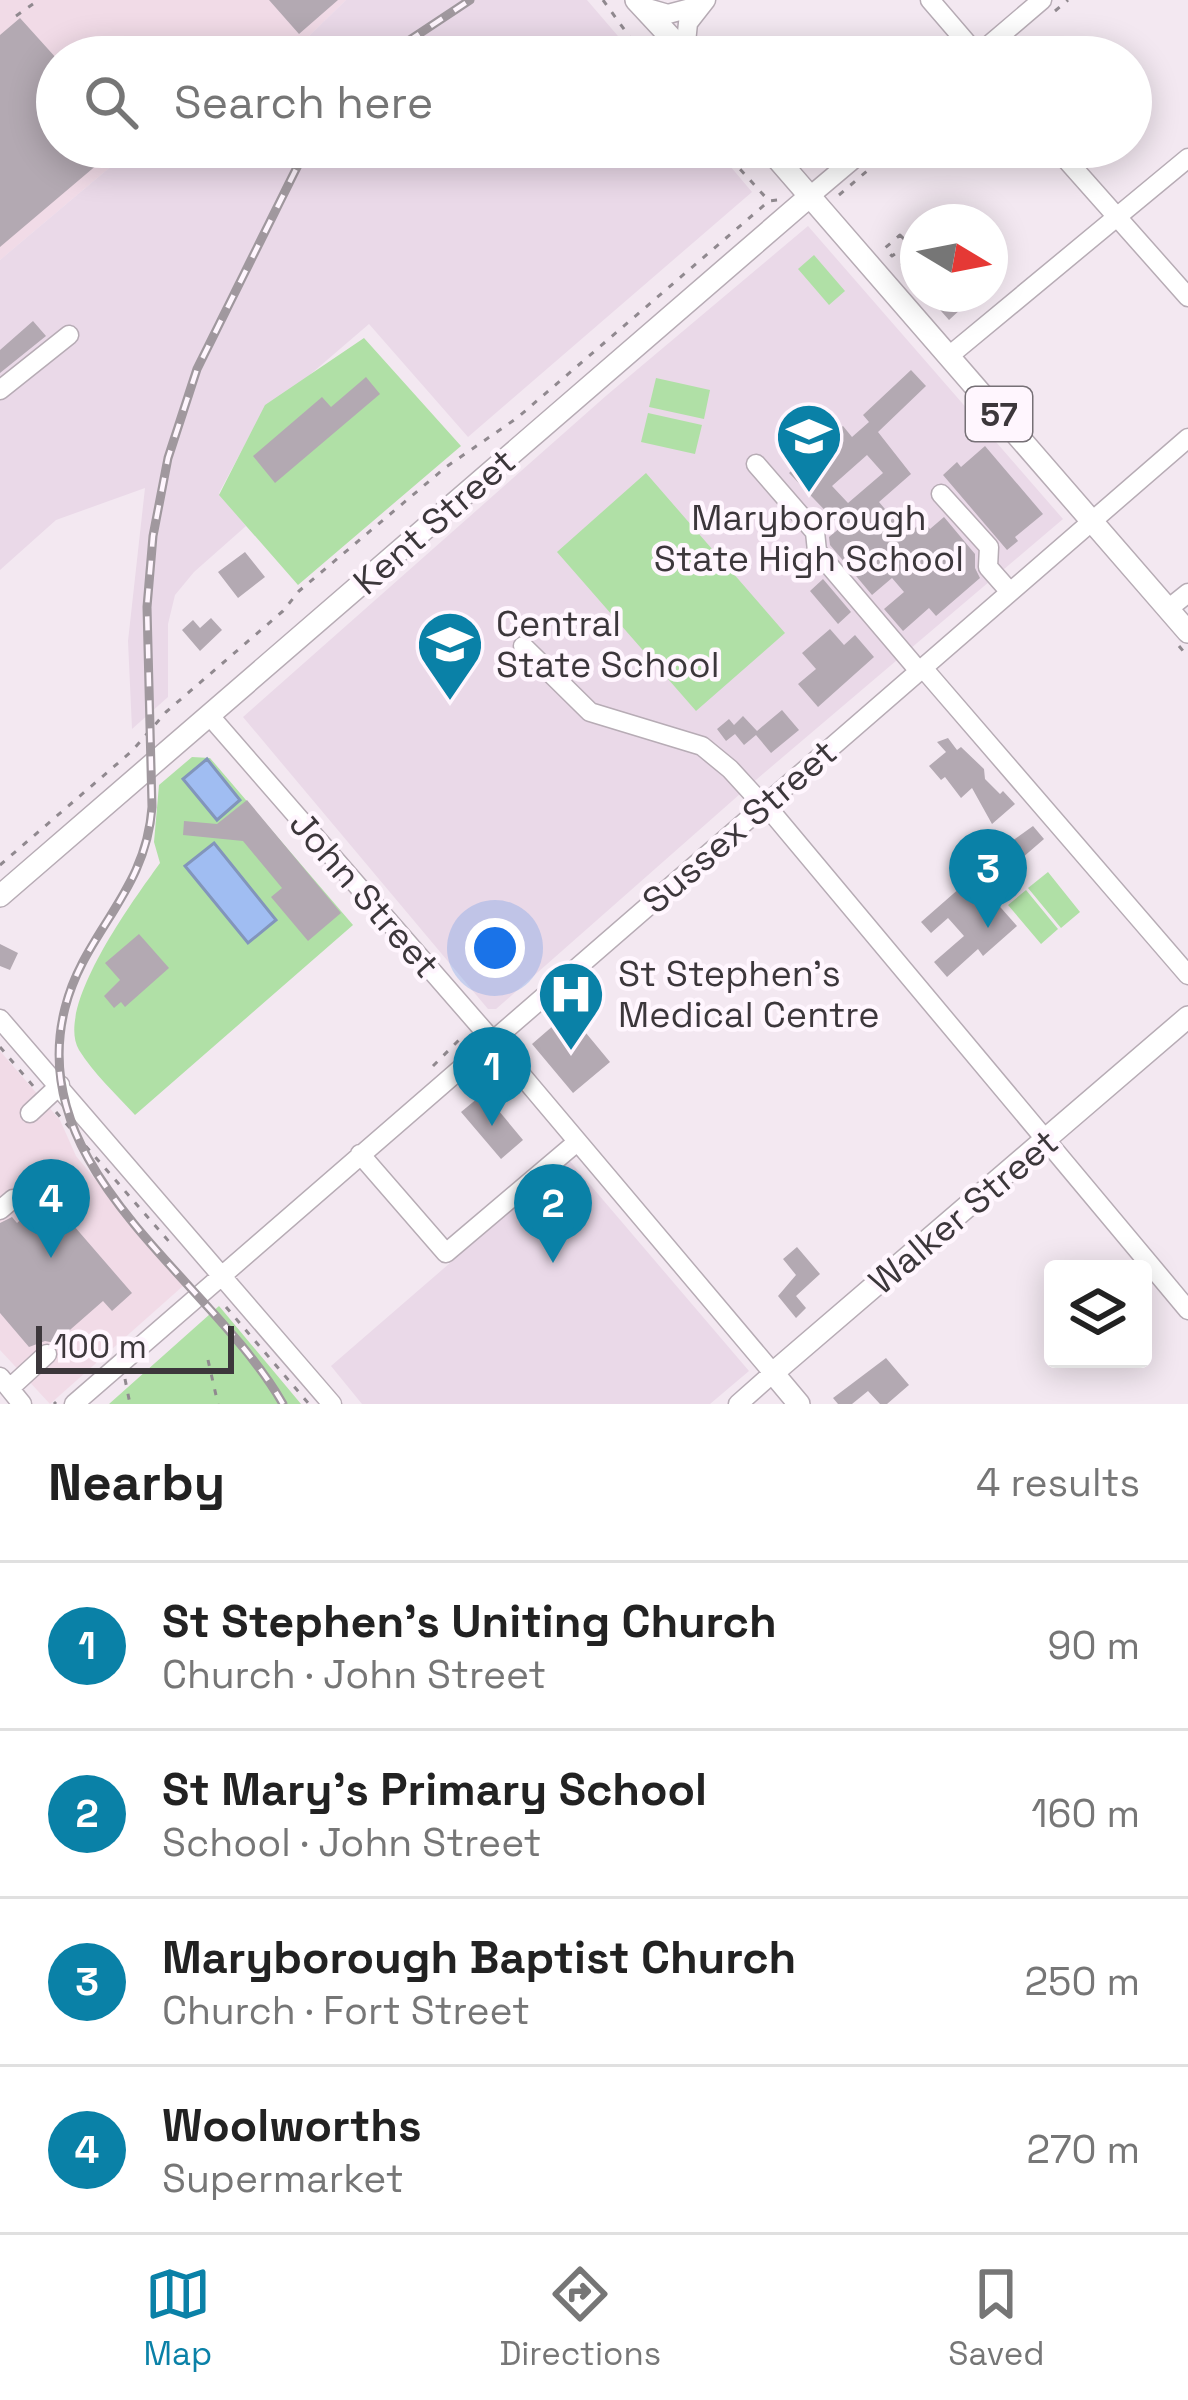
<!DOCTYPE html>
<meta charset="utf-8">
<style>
:root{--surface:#fff;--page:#f6f6f6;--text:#222;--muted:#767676;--line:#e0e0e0;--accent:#0a81a7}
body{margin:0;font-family:"Space Grotesk",sans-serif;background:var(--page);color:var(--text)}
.controls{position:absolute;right:36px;bottom:36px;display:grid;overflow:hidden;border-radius:12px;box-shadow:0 6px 30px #0003}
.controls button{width:108px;height:108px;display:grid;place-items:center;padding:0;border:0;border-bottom:3px solid var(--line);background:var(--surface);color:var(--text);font:60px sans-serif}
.compass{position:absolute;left:900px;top:204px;width:108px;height:108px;border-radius:50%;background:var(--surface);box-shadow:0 6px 30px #0003;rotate:100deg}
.scale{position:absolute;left:36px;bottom:30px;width:198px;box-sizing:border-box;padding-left:12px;border:6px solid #3c373b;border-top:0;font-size:33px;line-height:42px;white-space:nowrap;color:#3c373b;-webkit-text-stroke:9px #fff6fe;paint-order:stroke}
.you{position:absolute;left:495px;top:948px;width:42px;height:42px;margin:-30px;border:9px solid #fff;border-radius:50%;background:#1a73e8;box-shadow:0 0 0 18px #1a73e833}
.badge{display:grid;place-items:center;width:78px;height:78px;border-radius:50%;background:var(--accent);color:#fff;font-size:39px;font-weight:700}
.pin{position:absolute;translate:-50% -99px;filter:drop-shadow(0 3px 6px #0008)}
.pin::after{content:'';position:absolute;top:63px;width:42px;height:36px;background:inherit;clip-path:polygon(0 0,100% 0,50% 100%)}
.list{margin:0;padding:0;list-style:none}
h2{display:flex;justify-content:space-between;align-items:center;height:156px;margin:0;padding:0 48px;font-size:51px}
h2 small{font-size:39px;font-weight:400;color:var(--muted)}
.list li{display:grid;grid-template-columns:78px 1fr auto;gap:36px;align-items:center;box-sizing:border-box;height:168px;padding:0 48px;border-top:3px solid var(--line)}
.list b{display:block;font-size:45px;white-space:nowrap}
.list p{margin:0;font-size:39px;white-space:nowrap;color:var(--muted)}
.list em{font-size:39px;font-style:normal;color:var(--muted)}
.icon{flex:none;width:66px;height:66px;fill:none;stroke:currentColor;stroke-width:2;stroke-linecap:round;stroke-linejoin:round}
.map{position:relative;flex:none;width:1188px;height:1404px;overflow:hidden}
.search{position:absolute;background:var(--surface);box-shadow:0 6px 30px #0003;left:36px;right:36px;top:36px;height:132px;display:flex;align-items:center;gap:30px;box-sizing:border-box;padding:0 42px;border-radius:66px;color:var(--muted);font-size:45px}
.sheet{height:828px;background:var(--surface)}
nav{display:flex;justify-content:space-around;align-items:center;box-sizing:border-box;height:168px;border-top:3px solid var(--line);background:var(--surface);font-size:33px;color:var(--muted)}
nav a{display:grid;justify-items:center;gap:6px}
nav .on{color:var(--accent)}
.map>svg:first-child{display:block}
</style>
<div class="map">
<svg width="1188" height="1404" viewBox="0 0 1188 1404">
<rect width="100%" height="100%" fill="#f3e8f1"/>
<path fill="#f1dbe7" d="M0,0H346L304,41L278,57H57V147H134L0,260Z
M0,1051L60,1120L76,1156L183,1286L50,1404L0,1350Z"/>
<path fill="#ead9e8" d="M346,0H587L636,57H278L304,41Z
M134,147H714L752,192L468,437L369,324L298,385L258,420L219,493L246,526L194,572L175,595L168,624V697L132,729L128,641L145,488L56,520L0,570V260Z
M808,226L1063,519L757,779L496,1009H488L243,717L607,395Z
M569,1160L749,1371L710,1404H362L331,1366Z"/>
<path fill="#b0e0a6" d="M814,255L845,291L829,305L798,269Z
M364,338L461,446L298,585L219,495L265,405Z
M656,378L710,390L704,419L649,407Z
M648,413L702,425L695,454L641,442Z
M646,473L785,633L696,711L557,552Z
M192,757L210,758L353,925L135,1115C117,1095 93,1073 79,1050C54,1007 135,898 160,863L154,842L159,785Z
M1048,872L1080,912L1061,928L1028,888Z
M1026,890L1058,929L1041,944L1008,905Z
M219,1306L301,1404H109Z"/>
<path fill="#a0bdf2" stroke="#8295bb" stroke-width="3" d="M207,759L240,800L217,820L183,779Z
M214,843L276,920L248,943L185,866Z"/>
<path fill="#b3a9b2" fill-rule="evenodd" d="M269,0H338L299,34Z
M20,18L57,59V84L50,90L57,98V147H118L0,247V35Z
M911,254L918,262V285L900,264Z
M926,294H947L961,309L949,320Z
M33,321L46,336L0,373V350Z
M911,370L926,386L878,432L911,474L879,502L907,535L923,521L930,529L944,517L975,554V568L980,578L936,616L929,608L903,631L884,609L904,592L892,578L872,595L830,545L829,537L841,527L789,473L843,426L852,437L869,422L863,415ZM867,455L883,473L848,503L832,486Z
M366,377L380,394L275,483L253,456L322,397L331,407Z
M985,446L1043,514L1015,537L1018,541L1007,550L943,475L957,462L961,467Z
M245,552L265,577L238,598L218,572Z
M823,579L851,612L838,624L810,591Z
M211,618L222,630L200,651L182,630L193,620L200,628Z
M830,629L844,645L855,635L874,657L818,707L798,684L816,669L802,653Z
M782,710L799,730L771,753L756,735L744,745L735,734L726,741L717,729L729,719L734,725L743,716L757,731Z
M948,738L957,750L961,747L984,769L985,779L1000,794L1003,791L1015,804L992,824L972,788L961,798L945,777L941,780L929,766L946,752L937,742Z
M247,800L341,913L308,941L271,897L282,888L243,841L183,835L184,821L217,824Z
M1033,826L1044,839L1014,865L1001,849Z
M969,880L990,904L994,900L1017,926L983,956L978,949L947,977L934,962L964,936L948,918L931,933L921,922Z
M139,934L169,968L125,1007L121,1002L114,1008L104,996L120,980L105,963Z
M0,944L18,953L10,970L0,966Z
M562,1004L610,1062L573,1093L532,1044L554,1025L547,1017Z
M484,1093L523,1140L501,1159L461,1112Z
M48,1196L132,1293L112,1311L103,1301L55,1343L45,1341L29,1347L0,1313V1223L12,1217L17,1223Z
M797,1247L820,1274L796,1296L806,1308L796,1318L778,1296L796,1275L783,1259Z
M886,1358L909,1385L887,1404H880L868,1391L852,1404H838L833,1398Z"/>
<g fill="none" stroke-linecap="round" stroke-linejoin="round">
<defs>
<path id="minor" d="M930,0L979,57
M644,7L668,14L698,6
M685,52L688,23L706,0
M975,57L1042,0
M1055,147L1188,297
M810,196L868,147
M949,356L1188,158
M0,390L69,335
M756,464L815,532L817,551L919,671
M941,494L989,547L988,567L1010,592
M1168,609L1188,593
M523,646L590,712L702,746L730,769L762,804
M923,668L1188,975
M209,715L492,1040L773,1373L738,1404
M764,803L1188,1310
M0,1019L332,1404
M30,1113L60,1085
M360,1154L446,1253L577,1142
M0,1210L13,1199
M0,1377L22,1404
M10,1388L47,1354
M74,1404L1188,438"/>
<path id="major" d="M636,0L689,57
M767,147L1188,632
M0,896L810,196
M799,1404L773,1373L1188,1017"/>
</defs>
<use href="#minor" stroke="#b7acb5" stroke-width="21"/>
<use href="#major" stroke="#b7acb5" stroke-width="24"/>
<path stroke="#90898f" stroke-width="3" stroke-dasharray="6 9" stroke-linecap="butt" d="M603,0L644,57
M1055,11L1068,0
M16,16L33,4
M720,147L769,201L778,200
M839,195L895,147
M900,235L909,244L892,256L885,248Z
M915,257H918
M1179,646L1188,657
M0,865L132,751L166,712L283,611L299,591L446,467L517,418L769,201
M0,1047L34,1087
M433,1066L461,1038
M56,1112L172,1245
M226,1307L309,1404
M208,1360L218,1404
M125,1379L130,1404
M54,1402L56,1404"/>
<use href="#minor" stroke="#fff" stroke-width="18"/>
<use href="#major" stroke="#fff" stroke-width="21"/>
<defs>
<path id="rail" d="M384,57L470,0
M283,1404C211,1278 23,1173 65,1008C84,932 146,893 152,807L147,607L153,536L168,458L197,369L307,147"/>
</defs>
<use href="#rail" stroke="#a0989e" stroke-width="9"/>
<use href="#rail" stroke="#fff6fe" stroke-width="4.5" stroke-dasharray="14" stroke-linecap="butt"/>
</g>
<defs>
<symbol id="school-pin" viewBox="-11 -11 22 30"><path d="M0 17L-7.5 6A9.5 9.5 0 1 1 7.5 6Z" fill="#0a81a7" stroke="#fff6fe"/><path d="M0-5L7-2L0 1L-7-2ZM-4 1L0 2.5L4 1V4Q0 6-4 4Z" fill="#fff"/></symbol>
<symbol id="hospital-pin" viewBox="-11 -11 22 30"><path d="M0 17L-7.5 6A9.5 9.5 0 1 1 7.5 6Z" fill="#0a81a7" stroke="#fff6fe"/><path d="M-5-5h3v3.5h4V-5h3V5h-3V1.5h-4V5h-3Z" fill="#fff"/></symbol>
</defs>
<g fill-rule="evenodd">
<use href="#school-pin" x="771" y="398" width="76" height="104"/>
<use href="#school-pin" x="412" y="606" width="76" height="104"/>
<use href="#hospital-pin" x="533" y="956" width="76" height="104"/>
</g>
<g text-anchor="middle" stroke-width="9" stroke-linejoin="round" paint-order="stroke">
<rect fill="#fff6fe" stroke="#767076" stroke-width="3" x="966" y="387" width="66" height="54" rx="9"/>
<g font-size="33" font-weight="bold" fill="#3c373b">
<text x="999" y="426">57</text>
</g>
<g font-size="36" fill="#3c373b" stroke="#fff6fe" text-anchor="start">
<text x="809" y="530" text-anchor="middle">Maryborough<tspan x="809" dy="41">State High School</tspan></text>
<text x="496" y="636">Central<tspan x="496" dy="41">State School</tspan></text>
<text x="618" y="986">St Stephen's<tspan x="618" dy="41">Medical Centre</tspan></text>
</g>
<g font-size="36" fill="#3c373b" stroke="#fff6fe">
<text transform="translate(434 521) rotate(-41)" y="13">Kent Street</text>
<text transform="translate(739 826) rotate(-41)" y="13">Sussex Street</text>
<text transform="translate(365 894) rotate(49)" y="13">John Street</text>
<text transform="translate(963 1211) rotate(-40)" y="13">Walker Street</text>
</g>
</g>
</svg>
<div class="controls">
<button><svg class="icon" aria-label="layers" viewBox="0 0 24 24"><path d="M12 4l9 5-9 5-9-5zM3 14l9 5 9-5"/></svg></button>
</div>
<svg class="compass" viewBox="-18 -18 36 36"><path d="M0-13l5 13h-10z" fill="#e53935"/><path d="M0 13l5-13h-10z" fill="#767676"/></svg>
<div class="scale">100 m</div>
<div class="you"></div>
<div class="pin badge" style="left:492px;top:1126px">1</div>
<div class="pin badge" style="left:553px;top:1263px">2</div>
<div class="pin badge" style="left:988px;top:928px">3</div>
<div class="pin badge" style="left:51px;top:1258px">4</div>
<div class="search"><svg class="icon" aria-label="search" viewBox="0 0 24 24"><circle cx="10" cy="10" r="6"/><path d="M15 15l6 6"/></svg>Search here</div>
</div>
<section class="sheet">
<h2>Nearby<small>4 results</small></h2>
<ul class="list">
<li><span class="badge">1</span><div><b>St Stephen's Uniting Church</b><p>Church · John Street</p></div><em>90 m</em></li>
<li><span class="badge">2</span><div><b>St Mary's Primary School</b><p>School · John Street</p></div><em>160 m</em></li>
<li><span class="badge">3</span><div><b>Maryborough Baptist Church</b><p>Church · Fort Street</p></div><em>250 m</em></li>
<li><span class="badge">4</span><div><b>Woolworths</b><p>Supermarket</p></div><em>270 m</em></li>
</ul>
</section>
<nav>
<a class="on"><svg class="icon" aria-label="map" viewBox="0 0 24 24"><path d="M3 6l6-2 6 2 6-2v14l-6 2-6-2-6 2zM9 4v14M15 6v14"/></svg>Map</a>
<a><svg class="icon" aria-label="directions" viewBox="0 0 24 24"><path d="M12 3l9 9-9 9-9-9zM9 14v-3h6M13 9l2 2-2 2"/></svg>Directions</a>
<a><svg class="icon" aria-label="saved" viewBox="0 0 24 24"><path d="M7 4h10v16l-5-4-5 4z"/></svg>Saved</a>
</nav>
